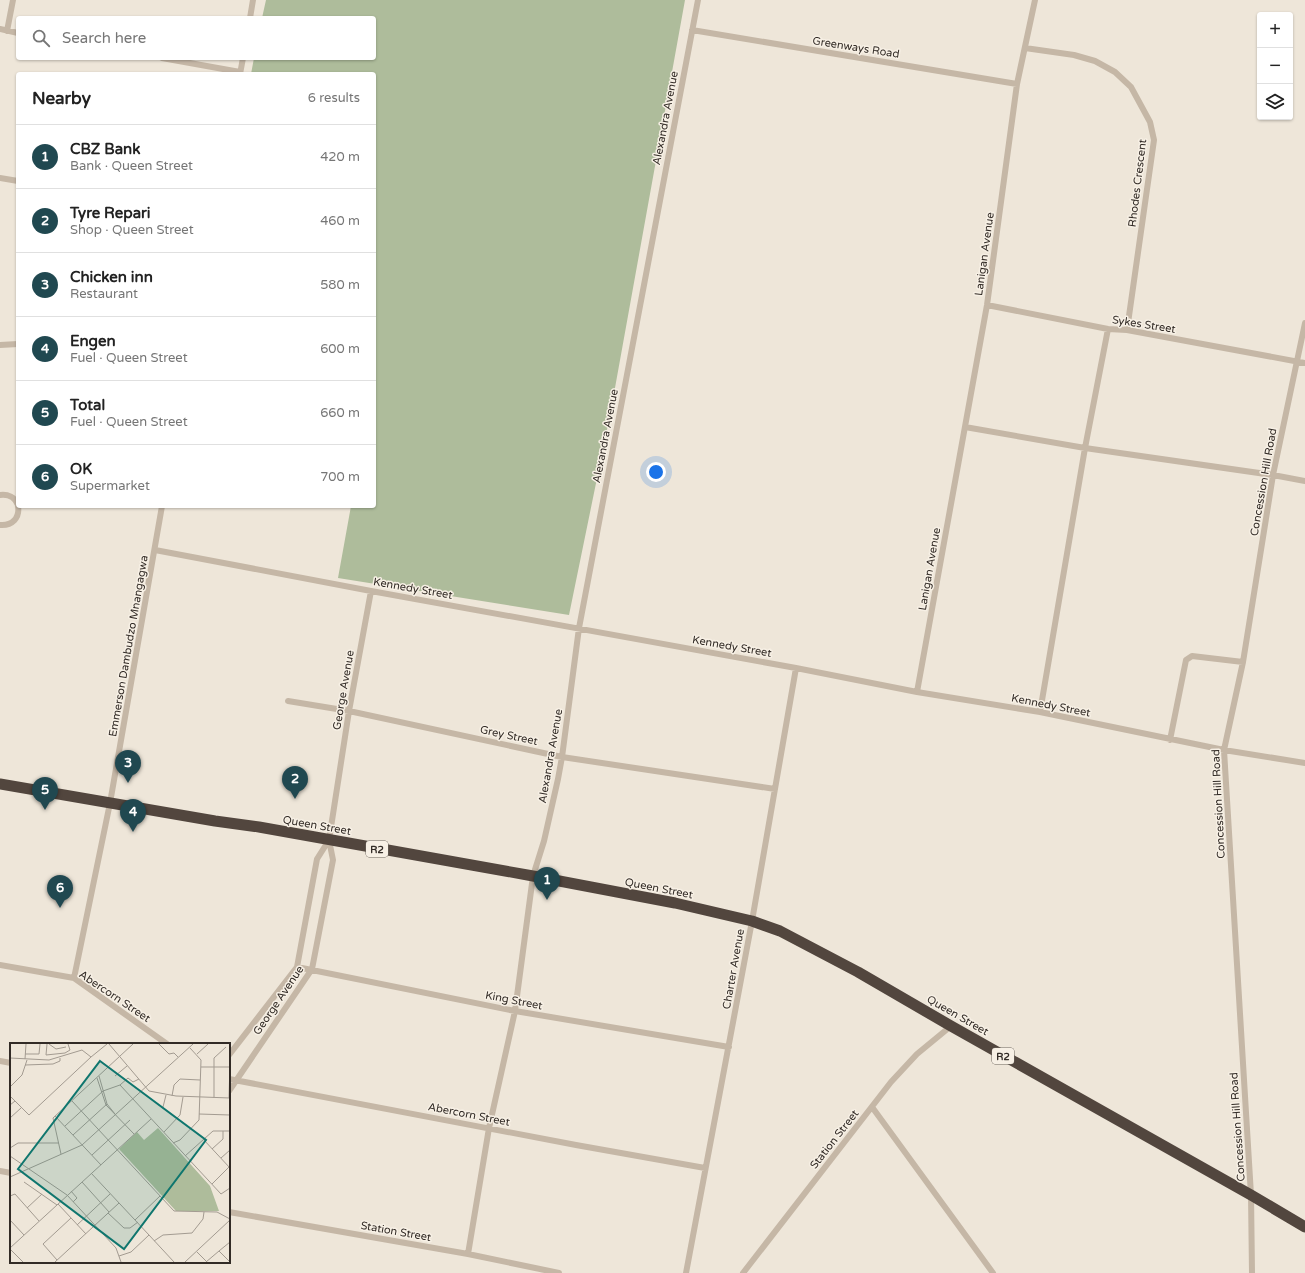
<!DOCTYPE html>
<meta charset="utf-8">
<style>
:root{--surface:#fff;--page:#f2f2f2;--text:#222;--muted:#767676;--line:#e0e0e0;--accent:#204850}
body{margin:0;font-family:"Varela Round",sans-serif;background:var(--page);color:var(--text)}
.controls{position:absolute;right:12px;top:12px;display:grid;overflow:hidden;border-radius:4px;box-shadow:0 1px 3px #0004}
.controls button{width:36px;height:36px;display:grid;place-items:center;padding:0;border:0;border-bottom:1px solid var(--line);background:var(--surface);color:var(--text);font:20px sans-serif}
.you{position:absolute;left:656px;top:472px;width:14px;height:14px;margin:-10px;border:3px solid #fff;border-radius:50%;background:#1a73e8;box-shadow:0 0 0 6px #1a73e833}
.badge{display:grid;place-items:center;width:26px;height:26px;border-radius:50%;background:var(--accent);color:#fff;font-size:13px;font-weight:700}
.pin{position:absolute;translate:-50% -33px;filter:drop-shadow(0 1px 2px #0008)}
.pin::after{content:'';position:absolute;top:21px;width:14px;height:12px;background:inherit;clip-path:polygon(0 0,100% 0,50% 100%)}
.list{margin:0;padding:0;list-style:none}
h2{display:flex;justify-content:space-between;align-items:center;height:52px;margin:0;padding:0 16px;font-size:17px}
h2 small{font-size:13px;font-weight:400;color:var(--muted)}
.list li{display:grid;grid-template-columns:26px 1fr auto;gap:12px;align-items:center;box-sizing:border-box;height:64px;padding:0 16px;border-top:1px solid var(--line)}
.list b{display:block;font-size:15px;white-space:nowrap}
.list p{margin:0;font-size:13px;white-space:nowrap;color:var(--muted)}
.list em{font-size:13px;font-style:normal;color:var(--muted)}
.icon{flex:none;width:22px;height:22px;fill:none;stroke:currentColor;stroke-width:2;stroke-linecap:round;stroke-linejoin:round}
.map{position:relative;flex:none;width:1305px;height:1273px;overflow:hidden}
.search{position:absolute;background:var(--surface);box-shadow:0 1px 3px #0004;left:16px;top:16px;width:360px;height:44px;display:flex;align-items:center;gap:10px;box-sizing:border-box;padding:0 14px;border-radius:4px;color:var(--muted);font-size:15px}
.panel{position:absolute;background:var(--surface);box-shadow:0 1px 3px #0004;left:16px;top:72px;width:360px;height:436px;border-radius:4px}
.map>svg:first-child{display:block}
</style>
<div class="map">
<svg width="1305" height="1273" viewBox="0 0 1305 1273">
<rect width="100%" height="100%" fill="#eee6d9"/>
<path fill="#aebc9b" d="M266,0H685L611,410L569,615L338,578L351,506H374V74H251L254,58H374V18H262Z"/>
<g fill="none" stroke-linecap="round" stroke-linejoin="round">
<path stroke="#c5b7a6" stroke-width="6" d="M250,18L253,0
M0,29L18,33
M692,30L1017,84
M7,31L13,0
M1025,48L1074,55L1095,61L1115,72L1131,87L1150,122L1154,140L1127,330
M162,58L240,72
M240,74L243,58
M0,178L18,181
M987,305L1108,329L1127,330L1305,363
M0,345L18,344
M965,427L1085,448L1273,475L1305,481
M0,495C8,494 15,497 18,505
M0,525C12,526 20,518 18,506
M155,550L371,591L796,668L917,692L1040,712L1224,750L1305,763
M917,692L987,305L1017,84L1035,0
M288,701L349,711L562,757L775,789
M1040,712L1085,448L1108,329
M1170,740L1186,660L1192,656L1243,662
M0,965L74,978L167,1044
M297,967L515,1011L729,1047
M74,978L110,803L162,506
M229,1055L297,967L317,859L329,840
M0,1061L11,1063
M229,1079L576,1145L705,1168
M229,1091L312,969L333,860L329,840L349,711L371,591
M872,1107L993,1273
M0,1171L11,1173
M229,1212L468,1254L559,1273
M468,1254L489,1128L515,1011L533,876L544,841L558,779L562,757L579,628L698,0
M686,1273L752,921L796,668
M743,1273L891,1082L917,1054L951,1026
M1252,1273L1251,1195L1224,750L1243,662L1273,475L1305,323"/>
<path stroke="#52463e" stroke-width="11" d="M0,784L215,821L259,827L533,876L675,903L752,921L780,931L858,972L951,1026L1251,1195L1305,1227"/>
</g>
<g text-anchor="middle" stroke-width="3" stroke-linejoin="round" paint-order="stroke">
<g fill="#f7f0e5" stroke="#6d665f" stroke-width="1">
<rect x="366" y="841" width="22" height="16" rx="3"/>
<rect x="992" y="1048" width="22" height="16" rx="3"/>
</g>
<g font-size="10" font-weight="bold" fill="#322b26">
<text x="377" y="853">R2</text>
<text x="1003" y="1060">R2</text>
</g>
<g font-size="11" fill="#322b26" stroke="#f7f0e5">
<text transform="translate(856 47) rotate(9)" y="4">Greenways Road</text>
<text transform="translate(665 118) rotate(-79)" y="4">Alexandra Avenue</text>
<text transform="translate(1137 183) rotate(-83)" y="4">Rhodes Crescent</text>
<text transform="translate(984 254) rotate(-82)" y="4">Lanigan Avenue</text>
<text transform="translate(1144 324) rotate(9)" y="4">Sykes Street</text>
<text transform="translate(605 436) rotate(-79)" y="4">Alexandra Avenue</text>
<text transform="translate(1263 482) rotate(-80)" y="4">Concession Hill Road</text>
<text transform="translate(929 569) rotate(-80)" y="4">Lanigan Avenue</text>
<text transform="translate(413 588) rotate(10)" y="4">Kennedy Street</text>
<text transform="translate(128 646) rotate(-80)" y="4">Emmerson Dambudzo Mnangagwa</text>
<text transform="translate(732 646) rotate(10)" y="4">Kennedy Street</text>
<text transform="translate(343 690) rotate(-80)" y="4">George Avenue</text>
<text transform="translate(1051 705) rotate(11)" y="4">Kennedy Street</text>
<text transform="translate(509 735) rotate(12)" y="4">Grey Street</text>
<text transform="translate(550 756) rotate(-80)" y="4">Alexandra Avenue</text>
<text transform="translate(1218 804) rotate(-93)" y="4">Concession Hill Road</text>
<text transform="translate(317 825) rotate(10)" y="4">Queen Street</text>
<text transform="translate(659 888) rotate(11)" y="4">Queen Street</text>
<text transform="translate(733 969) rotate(-80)" y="4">Charter Avenue</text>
<text transform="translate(115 996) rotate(34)" y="4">Abercorn Street</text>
<text transform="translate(278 1000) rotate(-56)" y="4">George Avenue</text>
<text transform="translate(514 1000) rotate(11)" y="4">King Street</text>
<text transform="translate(958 1015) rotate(30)" y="4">Queen Street</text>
<text transform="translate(469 1114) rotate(11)" y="4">Abercorn Street</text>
<text transform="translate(1237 1127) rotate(-94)" y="4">Concession Hill Road</text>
<text transform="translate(834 1139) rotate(-52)" y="4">Station Street</text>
<text transform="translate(396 1231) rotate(10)" y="4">Station Street</text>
</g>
</g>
<g transform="translate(10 1043)">
<rect width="220" height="220" fill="#eee6d9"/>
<path d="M148,85L200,143L209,168H166L109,106L127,89L134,97Z" fill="#aebc9b"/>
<path fill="none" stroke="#a39b91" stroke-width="1" d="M37,1L36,12L55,10L60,7L58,1M39,1L46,6L56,4M99,1L139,48L166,53L220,55M149,1L159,11L164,10L168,14M15,11H29L30,1M187,11L198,1M0,15L39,17L72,7L81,14L97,1M15,16L16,1M15,22L43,21L50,18V15M191,24H219M89,33L97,61L105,71M105,33L117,23M87,35L96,62L124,91M110,42L211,151L220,145M0,44L12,32L17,17M0,53L5,58L0,62M162,53L164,42L170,36L190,37M204,55V15L216,4M219,55L220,19M5,58L19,72L81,14M62,58L164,168L207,169L220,176M153,64L156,52M189,71L220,72M45,73L91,122M0,75L11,65M55,83L93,48L110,42L118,35L123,39L129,36M154,89L170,72L173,54M63,92L97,61M193,96L220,125M163,100L170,97L189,77L191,17L180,5M0,105L8,100H49M202,106L213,96V88M51,111L43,75L123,1M82,112L120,77M0,113L57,152L106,205L111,219M175,113L203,88H220M211,115L220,107M81,130L139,192L121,209L109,213M0,134L72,102L183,1M14,139L47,162M72,139L99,169M202,141L219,124M61,148L67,155L63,159M0,153L5,151L29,178M48,161L76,191M17,165L32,151M98,170L114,185H120L128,179M0,177L14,192M125,177L150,153M67,182L100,151M139,192L164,219M144,198L153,192L182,190L193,176L194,169M0,205L141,76M0,206L13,219M209,208L220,199M187,209L197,219M47,217L33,201L61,175M45,219L109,160M175,219L220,177M196,219L209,208L220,219"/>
<path fill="#0f766e" fill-opacity="0.15" stroke="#0f766e" stroke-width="2" d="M90,18L196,97L114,206L8,126Z"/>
<rect width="220" height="220" fill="none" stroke="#322b26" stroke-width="2"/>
</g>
</svg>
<div class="controls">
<button>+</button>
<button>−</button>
<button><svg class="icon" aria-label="layers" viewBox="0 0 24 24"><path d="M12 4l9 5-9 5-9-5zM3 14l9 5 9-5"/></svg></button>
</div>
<div class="you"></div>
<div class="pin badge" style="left:547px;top:900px">1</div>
<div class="pin badge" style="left:295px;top:799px">2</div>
<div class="pin badge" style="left:128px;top:783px">3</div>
<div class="pin badge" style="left:133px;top:832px">4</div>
<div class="pin badge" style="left:45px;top:810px">5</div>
<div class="pin badge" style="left:60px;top:908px">6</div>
<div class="search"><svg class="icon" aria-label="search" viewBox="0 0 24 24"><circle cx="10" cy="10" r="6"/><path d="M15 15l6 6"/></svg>Search here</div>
<section class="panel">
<h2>Nearby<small>6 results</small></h2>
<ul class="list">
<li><span class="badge">1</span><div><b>CBZ Bank</b><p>Bank · Queen Street</p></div><em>420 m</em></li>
<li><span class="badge">2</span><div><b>Tyre Repari</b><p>Shop · Queen Street</p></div><em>460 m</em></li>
<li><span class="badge">3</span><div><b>Chicken inn</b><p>Restaurant</p></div><em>580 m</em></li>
<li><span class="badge">4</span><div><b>Engen</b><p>Fuel · Queen Street</p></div><em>600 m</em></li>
<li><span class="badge">5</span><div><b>Total</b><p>Fuel · Queen Street</p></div><em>660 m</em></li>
<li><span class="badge">6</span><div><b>OK</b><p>Supermarket</p></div><em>700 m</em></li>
</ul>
</section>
</div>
